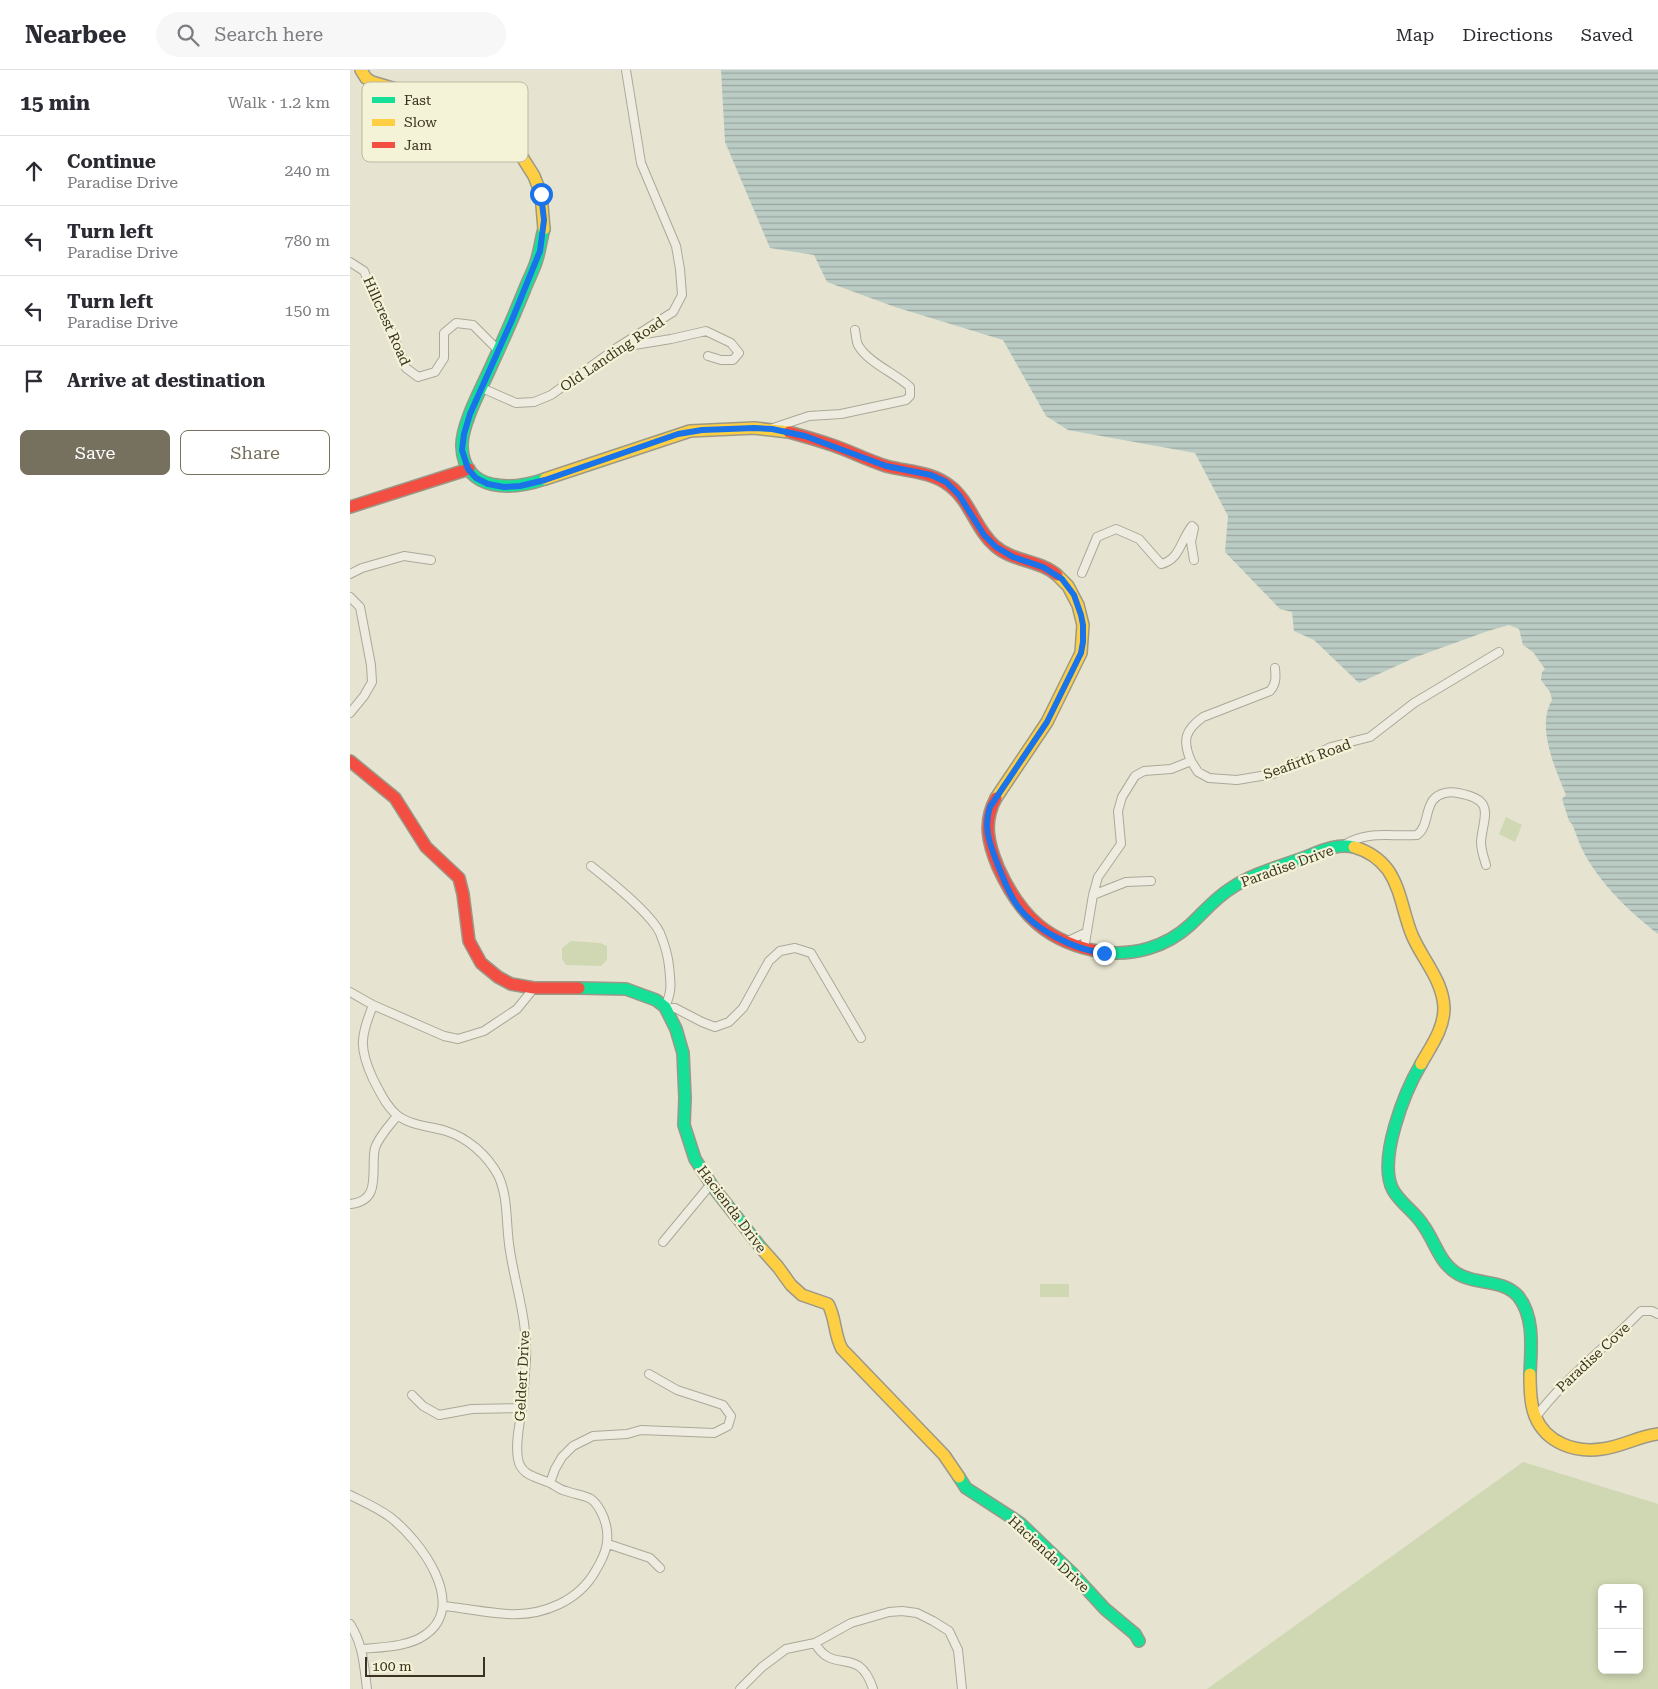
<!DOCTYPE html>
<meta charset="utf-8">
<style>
:root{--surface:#fff;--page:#f7f7f7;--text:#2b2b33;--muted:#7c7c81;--line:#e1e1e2;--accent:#76715e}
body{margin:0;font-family:"Roboto Serif",serif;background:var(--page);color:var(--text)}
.controls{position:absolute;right:15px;bottom:15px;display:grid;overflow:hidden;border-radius:8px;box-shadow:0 2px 8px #0003}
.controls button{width:45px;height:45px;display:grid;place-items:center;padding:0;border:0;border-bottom:1px solid var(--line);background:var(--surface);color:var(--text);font:25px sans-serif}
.scale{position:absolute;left:15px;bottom:12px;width:120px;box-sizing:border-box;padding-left:5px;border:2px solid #3a3320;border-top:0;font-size:14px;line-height:18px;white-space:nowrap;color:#3a3320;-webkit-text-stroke:4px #f5f3d7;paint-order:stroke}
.stop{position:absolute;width:15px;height:15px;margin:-11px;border:4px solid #1a73e8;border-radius:50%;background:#fff}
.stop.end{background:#1a73e8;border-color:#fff;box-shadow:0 1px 5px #0008}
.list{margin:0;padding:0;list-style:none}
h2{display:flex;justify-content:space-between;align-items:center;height:65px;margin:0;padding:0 20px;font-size:21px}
h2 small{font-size:16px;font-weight:400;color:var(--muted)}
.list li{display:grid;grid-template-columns:32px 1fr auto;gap:15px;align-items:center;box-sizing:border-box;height:70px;padding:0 20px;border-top:1px solid var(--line)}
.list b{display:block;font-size:19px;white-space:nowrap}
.list p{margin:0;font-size:16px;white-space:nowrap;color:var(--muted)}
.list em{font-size:16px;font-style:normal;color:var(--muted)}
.actions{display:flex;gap:10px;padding:15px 20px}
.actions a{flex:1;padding:11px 0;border:1px solid var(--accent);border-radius:8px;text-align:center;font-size:18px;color:var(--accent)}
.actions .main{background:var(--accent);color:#fff}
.icon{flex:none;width:28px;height:28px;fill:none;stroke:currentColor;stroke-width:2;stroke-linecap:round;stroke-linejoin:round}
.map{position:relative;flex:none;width:1308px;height:1619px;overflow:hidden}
header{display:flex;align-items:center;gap:30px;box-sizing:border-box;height:70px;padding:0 25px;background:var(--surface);border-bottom:1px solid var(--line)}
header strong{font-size:24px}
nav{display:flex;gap:28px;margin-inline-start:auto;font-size:18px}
.search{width:350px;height:45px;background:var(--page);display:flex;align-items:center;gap:12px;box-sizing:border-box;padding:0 18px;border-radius:28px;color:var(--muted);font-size:19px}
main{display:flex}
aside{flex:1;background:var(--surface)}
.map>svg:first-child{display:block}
</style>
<header>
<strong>Nearbee</strong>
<div class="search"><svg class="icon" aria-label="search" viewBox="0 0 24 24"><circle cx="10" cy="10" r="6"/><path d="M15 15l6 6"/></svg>Search here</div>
<nav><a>Map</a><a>Directions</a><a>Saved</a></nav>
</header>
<main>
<aside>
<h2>15 min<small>Walk · 1.2 km</small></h2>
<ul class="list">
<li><svg class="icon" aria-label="ahead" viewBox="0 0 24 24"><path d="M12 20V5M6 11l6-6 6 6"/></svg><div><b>Continue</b><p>Paradise Drive</p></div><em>240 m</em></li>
<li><svg class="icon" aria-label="left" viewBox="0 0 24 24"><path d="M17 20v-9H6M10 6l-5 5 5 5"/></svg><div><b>Turn left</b><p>Paradise Drive</p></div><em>780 m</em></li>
<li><svg class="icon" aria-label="left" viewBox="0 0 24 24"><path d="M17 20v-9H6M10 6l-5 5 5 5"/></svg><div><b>Turn left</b><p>Paradise Drive</p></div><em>150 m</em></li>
<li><svg class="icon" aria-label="arrive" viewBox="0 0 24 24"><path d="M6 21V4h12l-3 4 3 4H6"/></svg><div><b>Arrive at destination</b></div></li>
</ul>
<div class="actions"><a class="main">Save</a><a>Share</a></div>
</aside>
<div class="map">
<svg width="1308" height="1619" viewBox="0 0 1308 1619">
<defs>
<pattern id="water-rules" width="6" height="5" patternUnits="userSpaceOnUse" patternTransform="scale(1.25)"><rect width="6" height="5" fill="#bbccc5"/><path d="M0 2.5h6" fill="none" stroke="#99a6a0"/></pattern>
</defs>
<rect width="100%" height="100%" fill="#e6e4d0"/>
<path fill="#cfd7b3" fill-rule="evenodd" d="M1156,747L1172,755L1165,772L1149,764Z
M221,871L250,873L257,876V890L251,896L216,895L212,889V878Z
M690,1214H719V1227H690Z
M1173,1392L1308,1434V1619H857ZM1252,1518H1289V1600H1252Z"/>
<path fill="url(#water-rules)" d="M371,0H1308V864C1279,841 1252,816 1234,783C1229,774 1226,763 1222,754L1219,751L1212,729L1216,725C1205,698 1186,657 1202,630L1200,622L1191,610L1192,602L1195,599L1183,582L1173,575L1169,559L1159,555L1138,561L1066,587L1009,613L964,570L944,561L942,542L930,539L875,482L878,446L845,383L718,360L696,346L653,270L545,237L477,212L464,185L420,178L375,72Z"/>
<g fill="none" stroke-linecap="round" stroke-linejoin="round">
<defs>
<path id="street" d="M0,192L14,201L28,236L42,263L56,298L68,307L85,302L94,288V263L106,253L123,255L149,281
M272,277L321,269L356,261L381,273L389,283L383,290H371L358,286
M132,318L166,333L184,332L201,325L268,277L323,242L332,225L330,199L326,176L291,93L276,0
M423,358L459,346L491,344L556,330L560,326V317C547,304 518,293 508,275C506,271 506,264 505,260
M732,503L747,467L766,459L789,469L811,494C830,490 831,469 842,456L844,458L841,472L844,490
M0,504L12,498L54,486L81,490
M0,527L10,537L21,595L22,612L14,626L0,643
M841,691C832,670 835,660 853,647L920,621C926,614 926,608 925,598
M994,775C1017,760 1042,767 1067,765C1078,757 1075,741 1083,730C1089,723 1099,721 1108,723C1147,730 1133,746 1131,772C1131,780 1134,788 1136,795
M241,796C259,810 301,844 310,863C314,873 318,886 319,896C321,915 322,921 315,937L325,938L352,952L365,957L379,952L393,938L419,891L430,881L445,878L461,883L511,968
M743,825L776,812L801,811
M716,872L737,862
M734,879L743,825L748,807L771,774L768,741L772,727L785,706L794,701L821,699L841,691L848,702L859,708L887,710L923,704L981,677L1020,667L1064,633L1149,582
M0,922L23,935L94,966L108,969L134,961L167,939L184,918
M23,935C11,967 8,976 23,1009C30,1022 36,1036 47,1045C61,1056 80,1056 96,1061C118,1068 137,1085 148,1105C158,1126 156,1151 159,1174C164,1213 178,1249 176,1289C175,1305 174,1321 172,1337C170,1354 165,1372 168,1389C171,1406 187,1407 200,1413C206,1416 210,1420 216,1421C223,1424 234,1425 241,1429C248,1434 254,1446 256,1455C260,1472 255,1485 246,1500C229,1531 193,1546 158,1544C137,1543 115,1538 93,1536
M0,1134C33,1131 20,1099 25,1078C29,1066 40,1055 47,1046
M313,1172L361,1114
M62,1325L73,1336L89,1345L122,1339L172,1338
M1185,1348C1215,1308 1256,1277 1291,1241H1302L1308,1244
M200,1413L205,1399L212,1387L223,1376L243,1366L277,1364L291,1360L364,1363L378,1356L381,1346L373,1335L327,1320L299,1304
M0,1425C14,1432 28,1438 40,1447C70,1470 119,1535 75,1565C58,1577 32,1577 12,1579
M258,1474L300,1488L310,1498
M0,1554C13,1574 14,1595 17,1619
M465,1573C483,1606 509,1574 523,1619
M390,1619L412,1597L436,1579L465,1573L501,1553L539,1542L552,1541L567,1543L583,1551L599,1561L608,1580L612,1619"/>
<path id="fast" d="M194,159C191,169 190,179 187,189C184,200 178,210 174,221C163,248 151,275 139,301C130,321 111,356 112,377C114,423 163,420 195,409
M752,882C784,886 816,877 840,855C854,842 866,827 883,817C904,803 929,797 953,788C969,782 986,773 1004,777
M229,918L276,919L306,930L315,937L326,959L333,983L335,1028L334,1055L345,1089L363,1117L412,1179
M1071,994C1055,1021 1027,1090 1043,1120C1051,1134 1065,1142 1073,1155C1085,1171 1089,1193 1108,1204C1126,1215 1153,1209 1168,1226C1185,1247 1181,1279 1180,1304
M609,1407L616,1418L670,1453L722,1503L755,1539L785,1564L789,1571"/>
<path id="slow" d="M11,0L16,8L22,12L80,29L153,67L167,79L184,106L191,124L194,159
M195,409L340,361L404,358L439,362
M646,728L697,652L731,583L733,555L728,535L718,516L707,505
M1004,777C1018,781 1029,788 1038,800C1051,819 1053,843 1062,865C1072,889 1093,910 1094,938C1094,959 1081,976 1071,994
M412,1179L428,1197L441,1215L452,1225L478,1234C486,1248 484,1265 492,1279L594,1385L609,1407
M1180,1304C1180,1317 1180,1333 1185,1346C1196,1373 1225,1383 1252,1379C1271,1377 1289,1366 1308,1364"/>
<path id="jam" d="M439,362C453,366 468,370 482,375C500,381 517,390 536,396C558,402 581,401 600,416C620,431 626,460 645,476C663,492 690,490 707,505
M0,437L119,399
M0,691L45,728L76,777L109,808L113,824L119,871L131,893L148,907L161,914L184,918H229
M646,728C633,752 638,773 648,797C670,846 698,873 752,882"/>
</defs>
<use href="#street" stroke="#aba898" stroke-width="10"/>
<use href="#fast" stroke="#9b9888" stroke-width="14"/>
<use href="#slow" stroke="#9b9888" stroke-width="14"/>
<use href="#jam" stroke="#9b9888" stroke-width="14"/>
<use href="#street" stroke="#eeece1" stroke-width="8"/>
<use href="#fast" stroke="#16e098" stroke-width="11"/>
<use href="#slow" stroke="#ffcf43" stroke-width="11"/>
<use href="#jam" stroke="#f24e42" stroke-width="11"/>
</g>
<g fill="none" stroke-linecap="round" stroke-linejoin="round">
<path stroke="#1a73e8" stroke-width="6" d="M191,124L194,150L190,181L162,250L120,344L114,364L112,380L118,399L126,408L138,414L154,417L170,416L195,410L328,364L352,360L404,358L422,359L455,366L536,396L581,405L596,412L609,425L634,465L646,477L663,487L693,497L712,509L724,525L731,545L733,555V572L731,583L697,652L640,737C633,758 640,774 647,793C653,807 658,823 667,835C684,860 725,880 754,883"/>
</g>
<g text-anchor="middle" stroke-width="4.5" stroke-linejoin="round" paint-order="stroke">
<g font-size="14" fill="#3a3320" stroke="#f5f3d7">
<text transform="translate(37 251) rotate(66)" y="5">Hillcrest Road</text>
<text transform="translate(262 284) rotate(-34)" y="5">Old Landing Road</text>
<text transform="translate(957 689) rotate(-20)" y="5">Seafirth Road</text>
<text transform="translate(937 796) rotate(-20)" y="5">Paradise Drive</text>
<text transform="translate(382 1139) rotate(53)" y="5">Hacienda Drive</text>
<text transform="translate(1243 1287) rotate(-43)" y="5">Paradise Cove</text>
<text transform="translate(172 1306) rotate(-87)" y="5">Geldert Drive</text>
<text transform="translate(699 1484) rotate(43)" y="5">Hacienda Drive</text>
</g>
</g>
<rect x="12" y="12" width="166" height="80" rx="8" fill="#f5f3d7" stroke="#bdb9a0" stroke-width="1"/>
<rect x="22" y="27" width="23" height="6" fill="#16e098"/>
<rect x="22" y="49" width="23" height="7" fill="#ffcf43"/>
<rect x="22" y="72" width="23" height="6" fill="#f24e42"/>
<g font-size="14" fill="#3a3320">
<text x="54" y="35">Fast</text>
<text x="54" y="57">Slow</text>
<text x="54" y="80">Jam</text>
</g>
</svg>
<div class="controls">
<button>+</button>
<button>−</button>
</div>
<div class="scale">100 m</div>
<div class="stop" style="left:191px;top:124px"></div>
<div class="stop end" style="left:754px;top:883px"></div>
</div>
</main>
